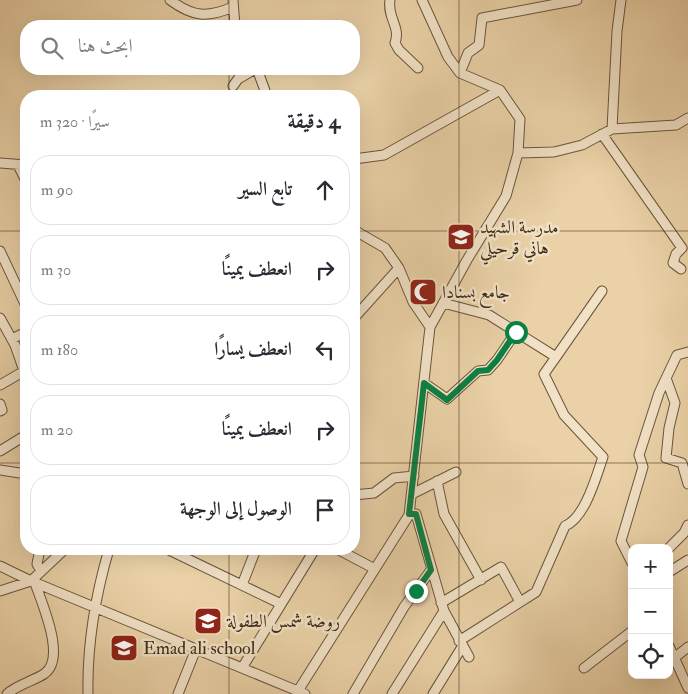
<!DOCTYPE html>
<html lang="ar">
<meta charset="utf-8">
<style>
:root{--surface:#fff;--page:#f2f2f3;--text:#2b2b33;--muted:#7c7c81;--line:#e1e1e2}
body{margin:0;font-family:"IM FELL Double Pica",Amiri,serif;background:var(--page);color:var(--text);direction:rtl}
.controls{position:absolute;right:15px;bottom:15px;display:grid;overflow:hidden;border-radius:10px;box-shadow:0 5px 20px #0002}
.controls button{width:45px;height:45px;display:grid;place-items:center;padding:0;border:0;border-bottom:1px solid var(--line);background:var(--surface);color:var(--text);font:25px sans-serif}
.stop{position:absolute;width:15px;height:15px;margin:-11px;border:4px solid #0b8043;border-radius:50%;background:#fff}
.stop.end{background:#0b8043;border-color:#fff;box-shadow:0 1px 5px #0008}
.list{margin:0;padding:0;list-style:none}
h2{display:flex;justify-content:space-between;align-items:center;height:65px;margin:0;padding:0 20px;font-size:21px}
h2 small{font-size:16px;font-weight:400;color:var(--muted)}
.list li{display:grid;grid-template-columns:32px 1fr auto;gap:15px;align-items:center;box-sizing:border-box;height:70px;margin:0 10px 10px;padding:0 10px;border:1px solid var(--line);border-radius:20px}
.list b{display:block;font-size:19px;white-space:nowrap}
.list em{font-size:16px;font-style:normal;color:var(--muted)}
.icon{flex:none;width:28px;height:28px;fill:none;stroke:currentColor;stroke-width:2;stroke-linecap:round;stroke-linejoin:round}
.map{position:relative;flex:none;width:688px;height:694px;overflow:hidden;direction:ltr}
.search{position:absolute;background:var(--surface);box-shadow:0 5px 20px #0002;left:20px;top:20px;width:340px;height:55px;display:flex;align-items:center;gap:12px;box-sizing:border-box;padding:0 18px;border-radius:20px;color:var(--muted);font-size:19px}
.panel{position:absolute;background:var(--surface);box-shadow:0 5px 20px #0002;left:20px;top:90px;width:340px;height:465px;border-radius:20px;direction:rtl}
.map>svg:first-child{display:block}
</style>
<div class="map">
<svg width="688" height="694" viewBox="0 0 688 694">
<rect width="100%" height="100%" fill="#ead1a7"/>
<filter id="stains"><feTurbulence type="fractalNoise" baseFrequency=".004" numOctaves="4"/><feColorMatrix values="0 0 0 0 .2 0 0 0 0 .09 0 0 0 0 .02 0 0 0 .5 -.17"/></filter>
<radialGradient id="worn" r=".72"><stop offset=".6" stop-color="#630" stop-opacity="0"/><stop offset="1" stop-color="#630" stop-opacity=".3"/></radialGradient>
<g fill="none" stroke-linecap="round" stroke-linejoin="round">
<defs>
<path id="minor" d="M170,0C193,17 207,18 233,7
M233,0L235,26
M390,0C387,18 401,27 395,43L399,50L418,68
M422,0L448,57L460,73
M257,69L267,96
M233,86L238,79L255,69
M612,129L617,31L621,0
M602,134L682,248L676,254L673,263L681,269
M518,153L554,152L582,145L612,129L676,125L688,118
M354,159L384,155L500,90
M0,163L26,165
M18,165L26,181
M354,230L385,248L399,268L413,302L430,327
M0,251L26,306
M443,303L489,315L556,357L602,291
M0,318L15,345L24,371
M354,318L399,268
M12,339L26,332
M666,378L675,403L669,428L666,458L682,463L688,484
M424,383L447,399L478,371L488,370L497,360L516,332
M0,385L26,370
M0,404L2,410L0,411
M0,451L26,435
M0,470L26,474
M437,481L444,514L481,580
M412,494L456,472
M354,495L374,493L394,478L414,476
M409,515L416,514L444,611L469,657
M669,548L684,533L688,525
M40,549L37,564L41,571
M167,549L281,604
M337,549L375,569
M632,563L621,541L643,467L639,455L659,393L677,355L688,352
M0,566L31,581L305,694
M669,572L688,560
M242,585L256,549
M0,591L31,581L65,549
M441,603L501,567L520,602
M459,641L536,592L565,526C585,518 596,477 603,457L564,415L544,374L556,357
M669,646L688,688
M674,658L688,647
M242,668L315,549
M584,668L632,631
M7,694C17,685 33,681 44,674C67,659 42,604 35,583
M88,694C87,644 95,597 109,549
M178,694L196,649
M296,694L409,515L430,327L467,260L506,196L518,153L520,119L500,90L460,73L468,53L479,45L482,18L577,0
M353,694L404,607L431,570
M392,694L444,611
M433,694L462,647"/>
</defs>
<use href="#minor" stroke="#6a553b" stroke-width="11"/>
<use href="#minor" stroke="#f1e1c6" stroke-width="9"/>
</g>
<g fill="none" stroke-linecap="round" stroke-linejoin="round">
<path stroke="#0b8043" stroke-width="6" d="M416,591L431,570L416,514H409L424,383L447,400L478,371L488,370L497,360L516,332"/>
</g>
<path fill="none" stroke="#3f2c17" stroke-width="1" stroke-opacity="0.55" d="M229,0V26M459,0V694M229,69V96M0,231H26M354,231H688M0,463H26M354,463H688M229,549V694"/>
<defs>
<symbol id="school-square" viewBox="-11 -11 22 22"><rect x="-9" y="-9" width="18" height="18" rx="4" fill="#8f2418" stroke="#f1e1c6"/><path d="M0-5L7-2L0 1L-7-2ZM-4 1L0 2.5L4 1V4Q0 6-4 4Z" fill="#fff"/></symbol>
<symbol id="mosque-square" viewBox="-11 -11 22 22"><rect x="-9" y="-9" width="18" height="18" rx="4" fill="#8f2418" stroke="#f1e1c6"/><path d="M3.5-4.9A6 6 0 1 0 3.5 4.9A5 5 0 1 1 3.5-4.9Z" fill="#fff"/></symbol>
</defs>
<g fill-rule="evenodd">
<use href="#school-square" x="445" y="221" width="32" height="32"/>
<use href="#mosque-square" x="407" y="276" width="32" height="32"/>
<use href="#school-square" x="192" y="605" width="32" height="32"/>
<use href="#school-square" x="108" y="632" width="32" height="32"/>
</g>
<g text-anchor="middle" stroke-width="5" stroke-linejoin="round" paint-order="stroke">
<g font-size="18" fill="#3f2c17" stroke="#f1e1c6" text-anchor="start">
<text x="480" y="233">مدرسة الشهيد<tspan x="480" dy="21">هاني قرحيلي</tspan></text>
<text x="442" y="298">جامع بسنادا</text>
<text x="227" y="627">روضة شمس الطفولة</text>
<text x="143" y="654">Emad ali school</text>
</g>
</g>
<rect width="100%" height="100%" filter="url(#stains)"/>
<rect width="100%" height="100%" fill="url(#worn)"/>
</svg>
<div class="controls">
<button>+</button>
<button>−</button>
<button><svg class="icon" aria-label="locate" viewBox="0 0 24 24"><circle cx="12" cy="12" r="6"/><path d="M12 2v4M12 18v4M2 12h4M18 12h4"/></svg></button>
</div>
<div class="stop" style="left:516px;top:332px"></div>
<div class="stop end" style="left:416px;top:591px"></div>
<div class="search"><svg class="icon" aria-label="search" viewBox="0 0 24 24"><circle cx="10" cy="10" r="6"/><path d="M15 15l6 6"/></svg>ابحث هنا</div>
<section class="panel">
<h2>4 دقيقة<small>سيرًا · 320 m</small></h2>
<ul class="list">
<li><svg class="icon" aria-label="ahead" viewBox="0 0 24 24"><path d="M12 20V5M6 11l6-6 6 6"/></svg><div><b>تابع السير</b></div><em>90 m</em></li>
<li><svg class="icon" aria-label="right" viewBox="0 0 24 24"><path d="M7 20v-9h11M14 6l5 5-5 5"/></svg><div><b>انعطف يمينًا</b></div><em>30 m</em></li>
<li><svg class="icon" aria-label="left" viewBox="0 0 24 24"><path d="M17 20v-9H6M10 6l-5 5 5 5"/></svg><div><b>انعطف يسارًا</b></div><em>180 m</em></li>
<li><svg class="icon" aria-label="right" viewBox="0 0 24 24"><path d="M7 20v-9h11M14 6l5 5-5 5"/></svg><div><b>انعطف يمينًا</b></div><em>20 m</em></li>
<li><svg class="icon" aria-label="arrive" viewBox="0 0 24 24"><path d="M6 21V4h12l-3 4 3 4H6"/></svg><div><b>الوصول إلى الوجهة</b></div></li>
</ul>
</section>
</div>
